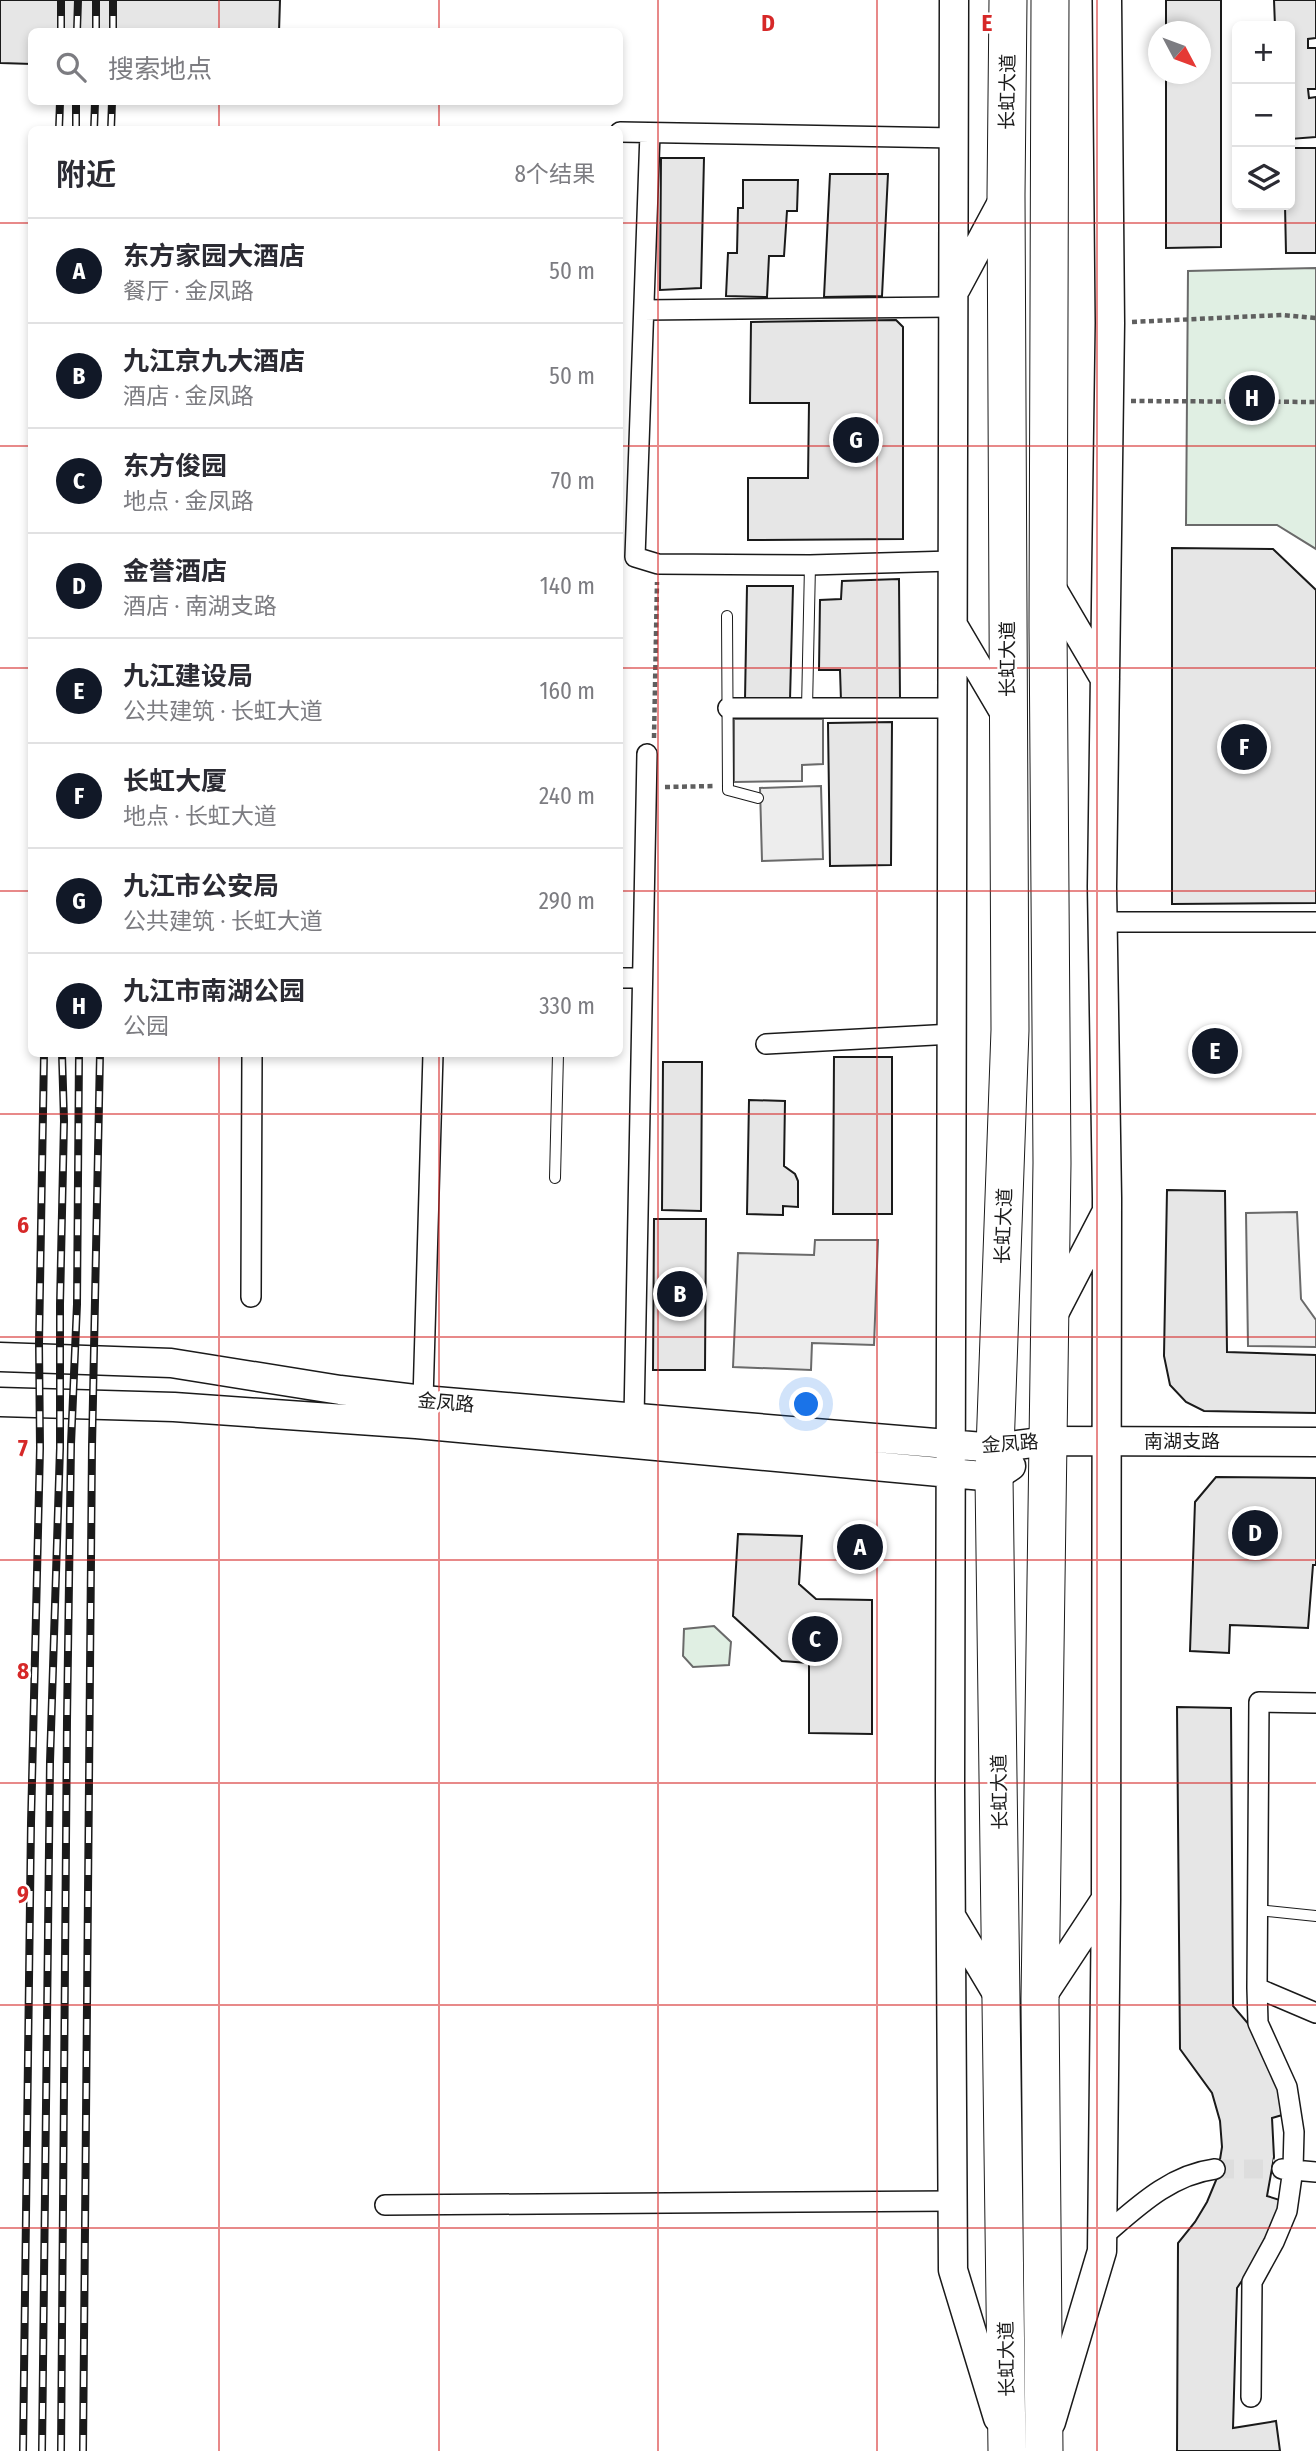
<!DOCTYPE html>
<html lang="zh">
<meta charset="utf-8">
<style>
:root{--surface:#fff;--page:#f2f2f3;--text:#2b2b33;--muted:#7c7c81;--line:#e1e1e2;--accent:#111827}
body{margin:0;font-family:"Fira Sans Condensed","Noto Sans SC",sans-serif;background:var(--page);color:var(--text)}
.controls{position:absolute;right:21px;top:21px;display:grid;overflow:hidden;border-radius:10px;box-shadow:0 4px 10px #0003}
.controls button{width:63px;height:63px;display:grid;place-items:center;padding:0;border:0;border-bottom:2px solid var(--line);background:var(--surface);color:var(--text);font:35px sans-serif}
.compass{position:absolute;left:1148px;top:21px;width:63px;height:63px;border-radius:50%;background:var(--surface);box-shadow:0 4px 10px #0003;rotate:131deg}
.you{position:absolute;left:807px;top:1405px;width:24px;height:24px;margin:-18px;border:5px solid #fff;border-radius:50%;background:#1a73e8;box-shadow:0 0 0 10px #1a73e833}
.badge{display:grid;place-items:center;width:46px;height:46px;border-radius:50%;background:var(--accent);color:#fff;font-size:23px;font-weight:700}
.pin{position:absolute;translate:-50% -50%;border:4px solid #fff;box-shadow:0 2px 7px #0006}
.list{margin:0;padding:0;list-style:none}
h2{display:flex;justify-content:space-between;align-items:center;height:91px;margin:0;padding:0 28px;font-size:30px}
h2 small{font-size:23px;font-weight:400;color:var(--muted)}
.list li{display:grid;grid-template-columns:46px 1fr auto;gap:21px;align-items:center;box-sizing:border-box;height:105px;padding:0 28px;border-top:2px solid var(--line)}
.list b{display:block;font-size:26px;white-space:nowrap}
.list p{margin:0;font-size:23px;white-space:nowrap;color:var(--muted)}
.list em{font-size:23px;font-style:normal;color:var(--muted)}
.icon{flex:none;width:38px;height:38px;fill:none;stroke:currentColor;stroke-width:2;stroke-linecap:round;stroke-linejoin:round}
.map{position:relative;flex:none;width:1316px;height:2451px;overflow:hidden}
.search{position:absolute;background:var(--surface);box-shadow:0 4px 10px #0003;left:28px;top:28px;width:595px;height:77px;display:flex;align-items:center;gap:18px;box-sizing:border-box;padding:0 24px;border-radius:10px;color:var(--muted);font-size:26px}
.panel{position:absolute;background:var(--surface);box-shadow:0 4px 10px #0003;left:28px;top:126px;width:595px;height:931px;border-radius:10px}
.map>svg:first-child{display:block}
</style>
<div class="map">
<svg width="1316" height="2451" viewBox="0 0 1316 2451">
<rect width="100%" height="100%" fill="#fff"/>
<path fill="#e0efe3" stroke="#6a6a6a" stroke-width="2" d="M1316,268V549L1277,525H1186L1188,271Z
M714,1626L731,1642L729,1665L693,1667L683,1656L684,1629Z"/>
<path fill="#ededed" stroke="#6a6a6a" stroke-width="2" d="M823,719V764L802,765V781L734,782V719Z
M821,786L823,859L762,861L760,788Z
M1297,1212L1301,1299L1316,1320V1347L1248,1346L1246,1213Z
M815,1240H878L874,1345L812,1343L811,1370L733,1367L738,1253L814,1255Z"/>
<path fill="#e6e6e6" stroke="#1a1a1a" stroke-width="2" d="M0,0H280L279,32H32V64L0,63Z
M1166,0H1221V247L1166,248V74H1200V32H1166Z
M1274,0H1316V38L1308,39V48H1316V89H1308L1309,98L1316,97V137L1290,139V26H1275Z
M1290,148H1316V253H1286L1285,205H1290Z
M661,158H704L701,288L660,290Z
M830,174H888L882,296L824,297Z
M743,180H798L797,211H787L784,256H769L767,297L726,296L728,253H737L738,208H743Z
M896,320L903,327V539L748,540V478H808L809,403H750L751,322Z
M1172,548L1273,549L1316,590V903L1172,904Z
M899,579L900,700L841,701L840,670H819L820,600L841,599L842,581Z
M747,586H793L790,700H745Z
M892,722L891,865L830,866L828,723Z
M834,1057H892V1214H833Z
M663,1062H702L701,1211L662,1210Z
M749,1100L785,1101L784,1166L795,1174L798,1181V1207L783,1206V1215L747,1214Z
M1167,1190L1225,1191L1227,1352L1316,1355V1413L1204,1411L1186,1402L1170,1385L1164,1356Z
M654,1219H706L705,1370H653Z
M1216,1477L1316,1478V1565H1313L1308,1628L1230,1625L1229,1653L1190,1651L1195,1502Z
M738,1534L802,1536L799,1584L816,1599L872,1600V1734L809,1733V1663L782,1661L733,1616Z
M1177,1707L1231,1708L1233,2006L1251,2027L1289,2113L1272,2118L1274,2157L1267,2196L1283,2201L1252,2266L1237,2288L1233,2428L1276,2421L1280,2451H1177L1178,2243L1195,2222L1207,2202L1217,2178L1222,2147L1220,2121L1212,2093L1180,2049Z"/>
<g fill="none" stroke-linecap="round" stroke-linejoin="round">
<path stroke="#ddd" stroke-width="19" stroke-dasharray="19 10" stroke-linecap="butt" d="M1215,2169H1281"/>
<defs>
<path id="lane" d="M727,616L728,790L758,798
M807,708L810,565
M555,1178L558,1054
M1258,1910L1316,1916"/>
<path id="street" d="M620,132L954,138
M650,133L635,557L658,564L810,565L952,561
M644,310L954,307
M728,708H953
M1104,922H1316
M620,978H642
M766,1044L953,1034
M251,1297L252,1054
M423,1400L433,1054
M634,1418L647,754
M1257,1988L1259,1702L1316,1703
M1282,2169L1316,2172
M385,2205L953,2201
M1102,2237C1136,2208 1169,2175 1215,2169
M1251,2397L1252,2282L1274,2242L1287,2211L1293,2169L1294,2132L1287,2087L1258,2023L1257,1988L1316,2013"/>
<path id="secondary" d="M954,0L950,1788L953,2270L998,2418
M956,288L1006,195
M1048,582L1105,679
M954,627L1007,717
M1051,1319L1105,1215
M0,1357L171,1363L340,1390L423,1400L995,1448L1048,1441L1316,1442
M0,1402L174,1407L416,1424L994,1477L1011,1466
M952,1918L1001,2000
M1040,1999L1106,1899
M1051,2422L1102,2251L1106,1899L1107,1198L1102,887L1110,323L1107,0"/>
<path id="highway" d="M1007,2451L994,1477L1010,1030L1006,195L1008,0
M1044,2451L1040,1999L1052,1163L1048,626L1050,0"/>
</defs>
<use href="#lane" stroke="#1a1a1a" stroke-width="12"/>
<use href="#street" stroke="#1a1a1a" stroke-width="22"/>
<use href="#secondary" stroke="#1a1a1a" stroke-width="31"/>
<use href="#highway" stroke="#1a1a1a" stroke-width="39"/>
<path stroke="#5f5f5f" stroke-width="4.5" stroke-dasharray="5 3.5" stroke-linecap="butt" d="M1132,322L1282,315L1316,318
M1131,401L1316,402
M654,738L657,582
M665,787L715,786"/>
<use href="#lane" stroke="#fff" stroke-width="10"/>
<use href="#street" stroke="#fff" stroke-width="19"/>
<use href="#secondary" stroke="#fff" stroke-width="28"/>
<use href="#highway" stroke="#fff" stroke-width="37"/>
<defs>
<path id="rail" d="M61,32V0
M77,32L78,0
M96,32V0
M113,32V0
M59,130L60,102
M76,130V102
M94,130L95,102
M111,130L112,102
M23,2451L31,1823L40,1448L39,1343L44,1054
M42,2451L50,1762L60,1448V1304L64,1121L62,1054
M61,2451L67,1720L71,1444L77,1304L79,1054
M83,2451L92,1447L100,1054"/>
</defs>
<use href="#rail" stroke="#1a1a1a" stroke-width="8"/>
<use href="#rail" stroke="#fff" stroke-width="5" stroke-dasharray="16" stroke-linecap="butt"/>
</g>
<path fill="none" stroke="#d62828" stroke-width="2" stroke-opacity="0.55" d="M219,0V32M439,0V32M658,0V2451M877,0V2451M1097,0V2451M219,102V130M439,102V130M0,223H32M620,223H1316M0,446H32M620,446H1316M0,668H32M620,668H1316M0,891H32M620,891H1316M219,1054V2451M439,1054V2451M0,1114H1316M0,1337H1316M0,1560H1316M0,1783H1316M0,2005H1316M0,2228H1316"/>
<g text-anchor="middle" stroke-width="5" stroke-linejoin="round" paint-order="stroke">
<g font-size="19" fill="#1a1a1a" stroke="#fff">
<text transform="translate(1007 92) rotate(-89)" y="7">长虹大道</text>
<text transform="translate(1007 659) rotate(-90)" y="7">长虹大道</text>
<text transform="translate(1003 1226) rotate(-88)" y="7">长虹大道</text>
<text transform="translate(446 1402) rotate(5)" y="7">金凤路</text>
<text x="1182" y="1448">南湖支路</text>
<text transform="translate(1010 1443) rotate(-4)" y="7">金凤路</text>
<text transform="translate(999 1792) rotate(-91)" y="7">长虹大道</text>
<text transform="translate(1006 2359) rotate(-91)" y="7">长虹大道</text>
</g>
</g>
<g font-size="23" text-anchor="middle" font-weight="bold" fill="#d62828" stroke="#fff" stroke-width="5" stroke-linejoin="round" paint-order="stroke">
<text x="768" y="31">D</text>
<text x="987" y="31">E</text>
<text x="23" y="1233">6</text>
<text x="23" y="1456">7</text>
<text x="23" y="1679">8</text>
<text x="23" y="1902">9</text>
</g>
</svg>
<div class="controls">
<button>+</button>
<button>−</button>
<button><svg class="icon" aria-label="layers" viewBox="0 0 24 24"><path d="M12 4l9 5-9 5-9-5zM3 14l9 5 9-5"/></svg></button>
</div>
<svg class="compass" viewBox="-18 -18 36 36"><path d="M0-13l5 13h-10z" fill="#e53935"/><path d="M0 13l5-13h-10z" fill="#7c7c81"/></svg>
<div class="you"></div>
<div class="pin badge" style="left:860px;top:1547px">A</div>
<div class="pin badge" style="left:680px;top:1294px">B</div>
<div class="pin badge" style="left:815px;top:1639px">C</div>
<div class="pin badge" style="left:1255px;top:1533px">D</div>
<div class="pin badge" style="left:1215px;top:1051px">E</div>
<div class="pin badge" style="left:1244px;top:747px">F</div>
<div class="pin badge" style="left:856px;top:440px">G</div>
<div class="pin badge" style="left:1252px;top:398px">H</div>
<div class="search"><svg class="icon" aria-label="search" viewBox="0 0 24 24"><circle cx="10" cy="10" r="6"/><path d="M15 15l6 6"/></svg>搜索地点</div>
<section class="panel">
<h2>附近<small>8个结果</small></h2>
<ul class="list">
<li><span class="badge">A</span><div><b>东方家园大酒店</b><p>餐厅 · 金凤路</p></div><em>50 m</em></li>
<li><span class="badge">B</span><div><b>九江京九大酒店</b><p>酒店 · 金凤路</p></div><em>50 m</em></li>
<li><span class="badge">C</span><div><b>东方俊园</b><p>地点 · 金凤路</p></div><em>70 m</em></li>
<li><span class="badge">D</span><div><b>金誉酒店</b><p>酒店 · 南湖支路</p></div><em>140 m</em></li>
<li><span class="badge">E</span><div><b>九江建设局</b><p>公共建筑 · 长虹大道</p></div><em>160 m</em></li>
<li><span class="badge">F</span><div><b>长虹大厦</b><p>地点 · 长虹大道</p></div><em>240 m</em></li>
<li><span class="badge">G</span><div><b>九江市公安局</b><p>公共建筑 · 长虹大道</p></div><em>290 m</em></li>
<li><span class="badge">H</span><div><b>九江市南湖公园</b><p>公园</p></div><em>330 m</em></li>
</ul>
</section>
</div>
